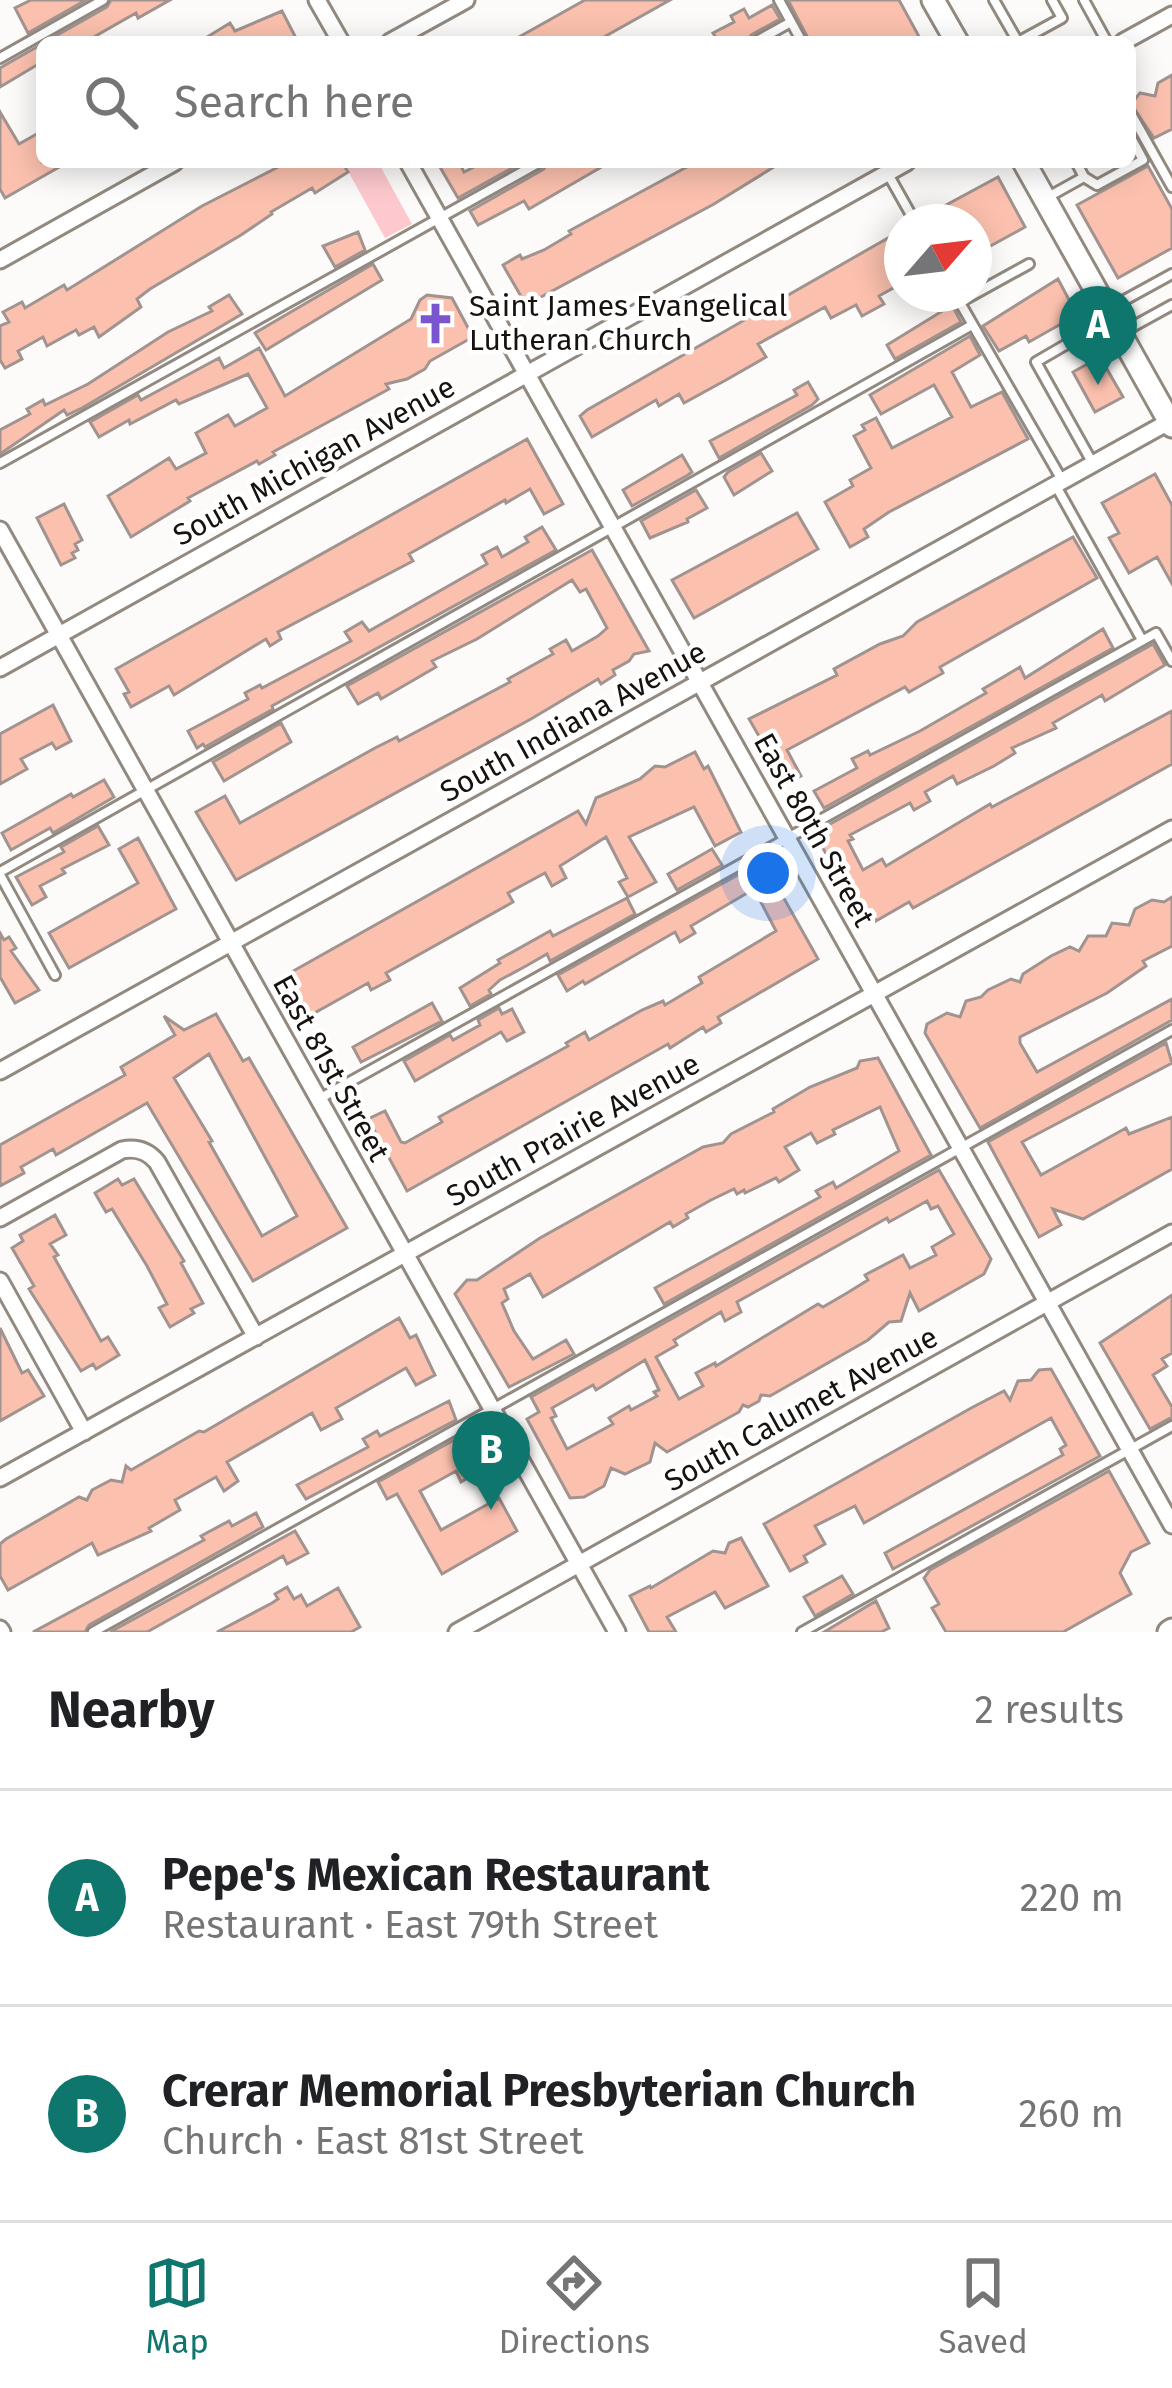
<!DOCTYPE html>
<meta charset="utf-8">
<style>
:root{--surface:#fff;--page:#f2f2f2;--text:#202124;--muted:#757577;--line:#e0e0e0;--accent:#0f766e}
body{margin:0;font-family:"Fira Sans",sans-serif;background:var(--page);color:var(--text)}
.compass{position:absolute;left:884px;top:204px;width:108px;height:108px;border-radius:50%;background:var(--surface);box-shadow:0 6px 30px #0003;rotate:62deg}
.you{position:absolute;left:768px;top:873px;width:42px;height:42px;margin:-30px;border:9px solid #fff;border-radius:50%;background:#1a73e8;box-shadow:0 0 0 18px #1a73e833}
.badge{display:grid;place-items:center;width:78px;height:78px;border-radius:50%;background:var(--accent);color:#fff;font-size:39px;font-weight:700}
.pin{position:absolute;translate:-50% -99px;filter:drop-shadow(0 3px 6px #0008)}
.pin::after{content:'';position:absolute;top:63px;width:42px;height:36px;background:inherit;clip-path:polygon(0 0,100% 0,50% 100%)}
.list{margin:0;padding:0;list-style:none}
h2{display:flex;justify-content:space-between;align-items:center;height:156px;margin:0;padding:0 48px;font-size:51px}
h2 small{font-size:39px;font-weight:400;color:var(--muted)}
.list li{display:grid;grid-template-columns:78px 1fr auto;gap:36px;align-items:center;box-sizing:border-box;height:216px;padding:0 48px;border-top:3px solid var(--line)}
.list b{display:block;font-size:45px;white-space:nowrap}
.list p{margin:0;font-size:39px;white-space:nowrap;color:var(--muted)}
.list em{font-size:39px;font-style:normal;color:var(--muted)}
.icon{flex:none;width:66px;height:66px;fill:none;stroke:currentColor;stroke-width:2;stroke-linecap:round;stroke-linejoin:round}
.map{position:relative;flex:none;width:1172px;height:1632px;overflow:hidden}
.search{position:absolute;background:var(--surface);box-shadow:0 6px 30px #0003;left:36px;right:36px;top:36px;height:132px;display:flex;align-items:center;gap:30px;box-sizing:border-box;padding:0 42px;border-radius:18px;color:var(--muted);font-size:45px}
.sheet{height:588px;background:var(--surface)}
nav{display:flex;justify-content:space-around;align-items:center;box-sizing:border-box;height:168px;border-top:3px solid var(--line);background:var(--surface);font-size:33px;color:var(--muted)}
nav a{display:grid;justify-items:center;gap:6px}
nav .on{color:var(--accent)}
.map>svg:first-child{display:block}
</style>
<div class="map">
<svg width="1172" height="1632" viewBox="0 0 1172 1632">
<rect width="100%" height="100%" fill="#fdfbf9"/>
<path fill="#fdc9ce" d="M343,162H378L412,224L385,238Z"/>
<path fill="#fcc1ae" stroke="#a1938f" stroke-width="3" fill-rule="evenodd" d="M31,0H86L28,33L15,8Z
M111,0H170L138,18L136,13L85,42H45L107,7Z
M585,0H670L595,42H510Z
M788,0H899L922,42H810Z
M772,5L780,19L751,35L747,42H719L713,33L734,22L731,16L744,9L749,18Z
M282,11L298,42H199L230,23L235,31Z
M42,44V62L0,87V68Z
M1172,75V129L1154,138L1131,104L1140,93L1155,96L1158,83Z
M0,112L19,144L42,131V162H68L5,198L0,189Z
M288,162H342L348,172L315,193L312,188L271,212L272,214L241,235L150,289L137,299L141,307L99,337L94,327L79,335L76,330L47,346L43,337L18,351L22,359L5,368L0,360V326L9,322L3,312L22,302L25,308L64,285L67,290L202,206Z
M437,162H459L464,172L484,162H523L458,198Z
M548,162H610L529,209L524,201L478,225L470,211L544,169Z
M696,162H782L714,204L526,305L503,265L520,255L522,259L544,250L571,234L569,231Z
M1148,166L1172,209V248L1118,278L1077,205Z
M998,177L1025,227L974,255V222H938L935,211Z
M902,230V283L879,296L884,304L862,316L856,305L831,318L825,307L758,344L766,357L726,380L684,403L679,394L659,406L656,400L592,437L580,416L587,410Z
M358,232L365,250L335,267L323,246Z
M373,264L382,280L266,350L255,333Z
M1058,279L1077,315L1029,342L1026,336L999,351L983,326Z
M229,295L242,314L82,408L67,415L64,410L0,454V430L30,414L27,409L43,400L45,405L88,384L168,332L212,311L209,307Z
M427,295L452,298L473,337L430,361L425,369L407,379L386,384L389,389L273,452L275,455L259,464L257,461L188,498L190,501L131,537L108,496L169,458L176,469L206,453L196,433L228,415L235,426L267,408L248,374L179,404L176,400L130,424L129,420L99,437L90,422L138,395L141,400L219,358L224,368L259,348L285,396L411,319L420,300Z
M952,305L961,322L895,359L887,345Z
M970,336L980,355L952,372L971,407L1002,392L1028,439L889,512L864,529L868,537L850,547L825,502L853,486L850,480L871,468L854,436L865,430L862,425L876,418L892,448L952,417L934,385L881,414L870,395Z
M1100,357L1123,397L1095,412L1073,372Z
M808,382L818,399L812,405L719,458L710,441L797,395L794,390Z
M527,439L563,504L544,514L530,489L506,503L505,500L409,554L413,561L278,632L281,639L270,646L266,639L174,695L169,686L131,707L124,694L129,692L116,669Z
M761,453L772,471L734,495L724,477L728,472Z
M682,455L692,472L688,475L632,506L623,490Z
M1155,474L1172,505V584L1157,557L1129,573L1109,538L1119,533L1102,503Z
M696,490L707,508L687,519L688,522L650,538L641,521Z
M64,504L82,540L75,544L78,550L72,553L75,558L61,565L37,518Z
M797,513L818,549L694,618L672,580Z
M542,527L556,550L272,706L273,709L205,747L203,744L197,748L188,731L248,699L245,693L260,685L262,688L351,641L345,632L362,622L369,631L487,564L482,555L497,547L502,557L528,542L525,537Z
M1073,537L1097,578L940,667L943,673L909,692L905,687L787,750L801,776L787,784L749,719L837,675L834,669L880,644L903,636L917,622Z
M592,550L649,651L634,654L629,661L613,670L615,675L601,684L598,679L531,719L236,880L196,812L225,796L240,823L375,748L397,737L399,741L510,682L508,679L553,654L550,649L566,640L572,651L598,636L607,628L586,589L580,592L572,580L477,639L432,661L436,667L381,699L378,693L358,704L347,686Z
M1103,629L1113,648L824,808L814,791L857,768L852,759L868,751L870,755L920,731L986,693L983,689L1020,667L1025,678Z
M1153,644L1165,665L1105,701L1102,695L1053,723L1056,728L1012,748L1015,753L994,766L957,784L953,776L925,792L930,801L914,810L910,803L850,835L853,839L848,841L863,870L882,859L886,866L990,804L992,807L1172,711V764L913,908L909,902L876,921L873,915L865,920L814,833Z
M53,705L71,741L56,749L52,743L21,759L27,769L0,784V734Z
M281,723L291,742L224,781L213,762Z
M695,752L704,769L708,766L741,832L715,846L694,807L629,837L656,882L628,897L619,882L627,878L606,837L560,866L566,878L552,886L545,873L508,893L513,902L386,973L390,980L371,990L368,983L302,1020L279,979L578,811L586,824L596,798L640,779L655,766L665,767Z
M104,780L114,797L53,833L50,828L11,850L2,833L71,794L73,797Z
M98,826L109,845L62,869L65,873L40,886L46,897L32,905L16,877L64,852L61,847Z
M138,838L176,909L69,968L49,933L138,883L119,849Z
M712,849L722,865L677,890L668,874Z
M763,861L818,959L718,1017L721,1023L706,1032L703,1027L670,1048L668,1044L407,1191L368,1119L385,1111L401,1142L405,1143L442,1122L439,1117L568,1046L566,1043L585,1032L589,1040L642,1010L663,1001L665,1005L702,983L699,977L776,931L754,889L691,926L695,933L680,942L675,932L585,984L583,981L567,991L558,975Z
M1172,897V946L1143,961L1146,966L1107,993L1020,1037V1043L1037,1072L1172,999V1020L980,1128L925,1033L927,1024L947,1013L960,1017L966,1001L981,997L988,990L1011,979L1020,982L1023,974L1051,956L1070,947L1079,951L1088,936H1106L1112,923L1129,925L1135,909L1152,900L1164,902Z
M627,898L635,914L550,961L547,954L526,966L500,980L489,990L491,994L470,1006L460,988L500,963L498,960L550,931L553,936Z
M0,933L4,940L9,937L16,948L11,951L39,990L15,1003L0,977Z
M432,1003L442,1021L361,1062L353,1047Z
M499,1008L502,1014L512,1009L524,1032L507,1041L501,1032L415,1081L404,1061L450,1035L453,1040L480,1025L478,1020Z
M216,1014L243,1061L249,1058L347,1228L253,1281L147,1103L56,1155L53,1149L21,1167L24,1173L0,1186V1145L125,1075L121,1067L175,1035L164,1016L184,1030ZM209,1054L297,1216L262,1236L209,1142L212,1141L174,1078Z
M1166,1043L1172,1063L1022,1142L1041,1175L1126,1128L1129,1134L1172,1117V1169L1083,1219L1053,1209L1061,1225L1039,1237L988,1142Z
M878,1058L931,1155L664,1304L655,1288L820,1197L816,1191L833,1182L836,1188L899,1151L880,1107L833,1130L835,1134L817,1143L811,1133L785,1147L799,1170L779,1182L776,1178L745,1193L744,1190L737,1194L734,1189L711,1200L686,1214L688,1218L673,1227L670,1222L543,1297L530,1274L504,1289L508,1299L502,1303L514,1331L533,1359L566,1340L574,1354L509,1387L455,1294L467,1280H477L540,1238L703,1147L723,1143L731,1134L774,1112L773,1109L810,1087L857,1068L860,1061Z
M939,1170L991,1259L984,1274L919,1311L910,1293L901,1321L889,1322L868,1340L770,1396L761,1395L759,1401L748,1407L743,1405L739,1412L667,1452L655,1443L650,1462L625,1474L611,1468L604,1486L584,1497L570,1498L527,1419L539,1412L531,1397ZM927,1201L931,1209L938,1206L954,1234L932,1247L936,1255L910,1268L903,1255L865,1275L868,1280L847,1293L823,1307L818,1304L716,1366L715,1363L696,1373L703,1386L679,1399L656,1357L677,1345L674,1340L721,1312L725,1321L741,1312L737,1302L887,1218L889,1222ZM645,1360L659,1390L654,1392L657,1396L631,1410L629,1406L609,1418L613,1424L567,1449L551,1418L556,1416L552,1408L593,1385L596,1390Z
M118,1179L122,1185L134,1179L184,1261L181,1263L203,1303L191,1309L194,1313L170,1327L159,1308L167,1304L147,1266L112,1209L106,1212L95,1193Z
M55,1215L66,1235L50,1244L58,1255L54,1257L101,1341L108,1337L119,1355L96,1369L93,1364L81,1371L29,1289L34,1286L12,1248L23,1241L20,1235Z
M1172,1295V1353L1162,1359L1167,1366L1153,1375L1172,1407V1417L1150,1429L1100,1343Z
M399,1318L410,1338L416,1335L435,1375L416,1385L406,1368L336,1408L342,1419L321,1430L312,1413L227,1462L238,1481L224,1491L216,1477L175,1500L180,1510L149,1528L151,1531L98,1555L92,1543L8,1590L0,1576V1544L6,1539L79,1497L87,1500L92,1490L111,1480L122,1482L126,1466L131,1470L199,1431L204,1432Z
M0,1328L22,1373L28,1370L44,1396L0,1421Z
M1051,1369L1100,1456L893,1569L885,1553L1063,1455L1060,1449L1066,1445L1051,1418L864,1523L855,1506L815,1526L825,1544L804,1556L807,1562L790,1571L764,1524L973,1407L1004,1391L1010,1400L1018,1381L1031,1380L1039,1370Z
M449,1401L456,1420L306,1499L297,1485L368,1447L363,1439L377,1431L380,1436Z
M465,1434L479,1458L469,1464L474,1474L461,1482L456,1471L420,1491L441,1530L499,1498L517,1531L442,1574L397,1494L387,1499L378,1482Z
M1109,1471L1149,1543L1131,1552L1120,1573L1131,1594L1063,1632H946L932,1608L939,1604L924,1578L930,1570Z
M256,1513L263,1527L89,1625L85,1632H33L204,1540L201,1536L229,1521L232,1526Z
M295,1531L308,1553L287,1564L283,1556L147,1632H110Z
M741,1538L768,1586L725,1608L715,1592L667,1617L676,1632H649L630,1596L650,1586L651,1588L713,1551L725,1553L729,1543Z
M842,1576L853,1594L815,1616L804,1597Z
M287,1587L294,1599L301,1595L307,1606L338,1588L360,1627L351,1632H217L272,1603L278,1599L275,1594Z
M876,1601L889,1628L881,1632H824Z"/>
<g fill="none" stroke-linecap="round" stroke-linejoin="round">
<defs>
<path id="lane" d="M779,0L802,42
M994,0L1018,42L1062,18L1052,0
M1084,0L1107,42
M755,42L791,22
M0,58L103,0
M1130,112L1172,187
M888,174L915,222
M1084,177L1097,185L1143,160L1130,136
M1048,197L1084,177L1076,162
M955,294L1062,480
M960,302L1029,264
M1110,308L1172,274
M1121,333L1172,305
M1092,462L1036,362L1110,319
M0,463L540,162
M1056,486L1142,640
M0,872L972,325
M0,875L55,975
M319,1099L1156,633L1172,661
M93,1632L1172,1030
M802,1632L1172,1426"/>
<path id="street" d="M317,0L341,42
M390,42L466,0
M1123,42L1172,15
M408,162L1172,1525
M0,260L175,162
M0,530L617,1632
M0,668L907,162
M0,1071L1172,420
M0,1218L122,1150C137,1147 148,1151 157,1162L256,1337
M0,1281L84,1432
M0,1478L1172,829
M0,1629L2,1632
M457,1632L1172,1233"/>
<path id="secondary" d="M933,0L957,42
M1024,162L1172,426
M1169,1632L1172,1630"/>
</defs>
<use href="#lane" stroke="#928980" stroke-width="14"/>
<use href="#street" stroke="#928980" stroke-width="21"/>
<use href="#secondary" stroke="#928980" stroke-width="27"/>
<use href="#lane" stroke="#fff" stroke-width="8"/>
<use href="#street" stroke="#fff" stroke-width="15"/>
<use href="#secondary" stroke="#fff" stroke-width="21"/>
</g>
<defs>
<symbol id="church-bare" viewBox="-9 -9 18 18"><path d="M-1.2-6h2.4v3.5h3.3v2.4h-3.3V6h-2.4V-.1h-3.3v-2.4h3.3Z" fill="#7955ce" stroke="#fff" stroke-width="2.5" paint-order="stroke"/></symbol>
</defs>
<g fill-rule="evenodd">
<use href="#church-bare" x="406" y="294" width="59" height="59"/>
</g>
<g text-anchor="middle" stroke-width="9" stroke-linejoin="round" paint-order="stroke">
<g font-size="30" fill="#16120f" stroke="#fff" text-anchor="start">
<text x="469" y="316">Saint James Evangelical<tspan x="469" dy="34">Lutheran Church</tspan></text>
</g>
<g font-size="30" fill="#16120f" stroke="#fff">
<text transform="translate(314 461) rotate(-29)" y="10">South Michigan Avenue</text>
<text transform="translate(573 722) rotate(-29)" y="10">South Indiana Avenue</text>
<text transform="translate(814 830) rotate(61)" y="10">East 80th Street</text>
<text transform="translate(331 1068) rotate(61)" y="10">East 81st Street</text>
<text transform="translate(573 1130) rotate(-29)" y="10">South Prairie Avenue</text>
<text transform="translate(801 1409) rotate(-29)" y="10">South Calumet Avenue</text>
</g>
</g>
</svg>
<svg class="compass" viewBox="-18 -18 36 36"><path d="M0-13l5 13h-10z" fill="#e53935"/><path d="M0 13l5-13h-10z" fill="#757577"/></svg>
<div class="you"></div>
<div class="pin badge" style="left:1098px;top:385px">A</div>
<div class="pin badge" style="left:491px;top:1510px">B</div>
<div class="search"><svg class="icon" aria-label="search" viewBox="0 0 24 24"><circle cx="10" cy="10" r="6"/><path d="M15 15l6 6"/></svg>Search here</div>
</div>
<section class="sheet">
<h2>Nearby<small>2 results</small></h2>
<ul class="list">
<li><span class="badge">A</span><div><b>Pepe's Mexican Restaurant</b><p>Restaurant · East 79th Street</p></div><em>220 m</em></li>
<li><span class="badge">B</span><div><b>Crerar Memorial Presbyterian Church</b><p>Church · East 81st Street</p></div><em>260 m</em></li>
</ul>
</section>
<nav>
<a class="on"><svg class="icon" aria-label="map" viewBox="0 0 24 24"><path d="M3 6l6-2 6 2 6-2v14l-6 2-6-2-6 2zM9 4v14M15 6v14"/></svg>Map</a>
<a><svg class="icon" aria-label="directions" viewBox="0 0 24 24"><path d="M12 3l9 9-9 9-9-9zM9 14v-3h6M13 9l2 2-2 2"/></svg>Directions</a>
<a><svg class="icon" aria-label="saved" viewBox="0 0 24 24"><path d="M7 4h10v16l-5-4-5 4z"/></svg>Saved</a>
</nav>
